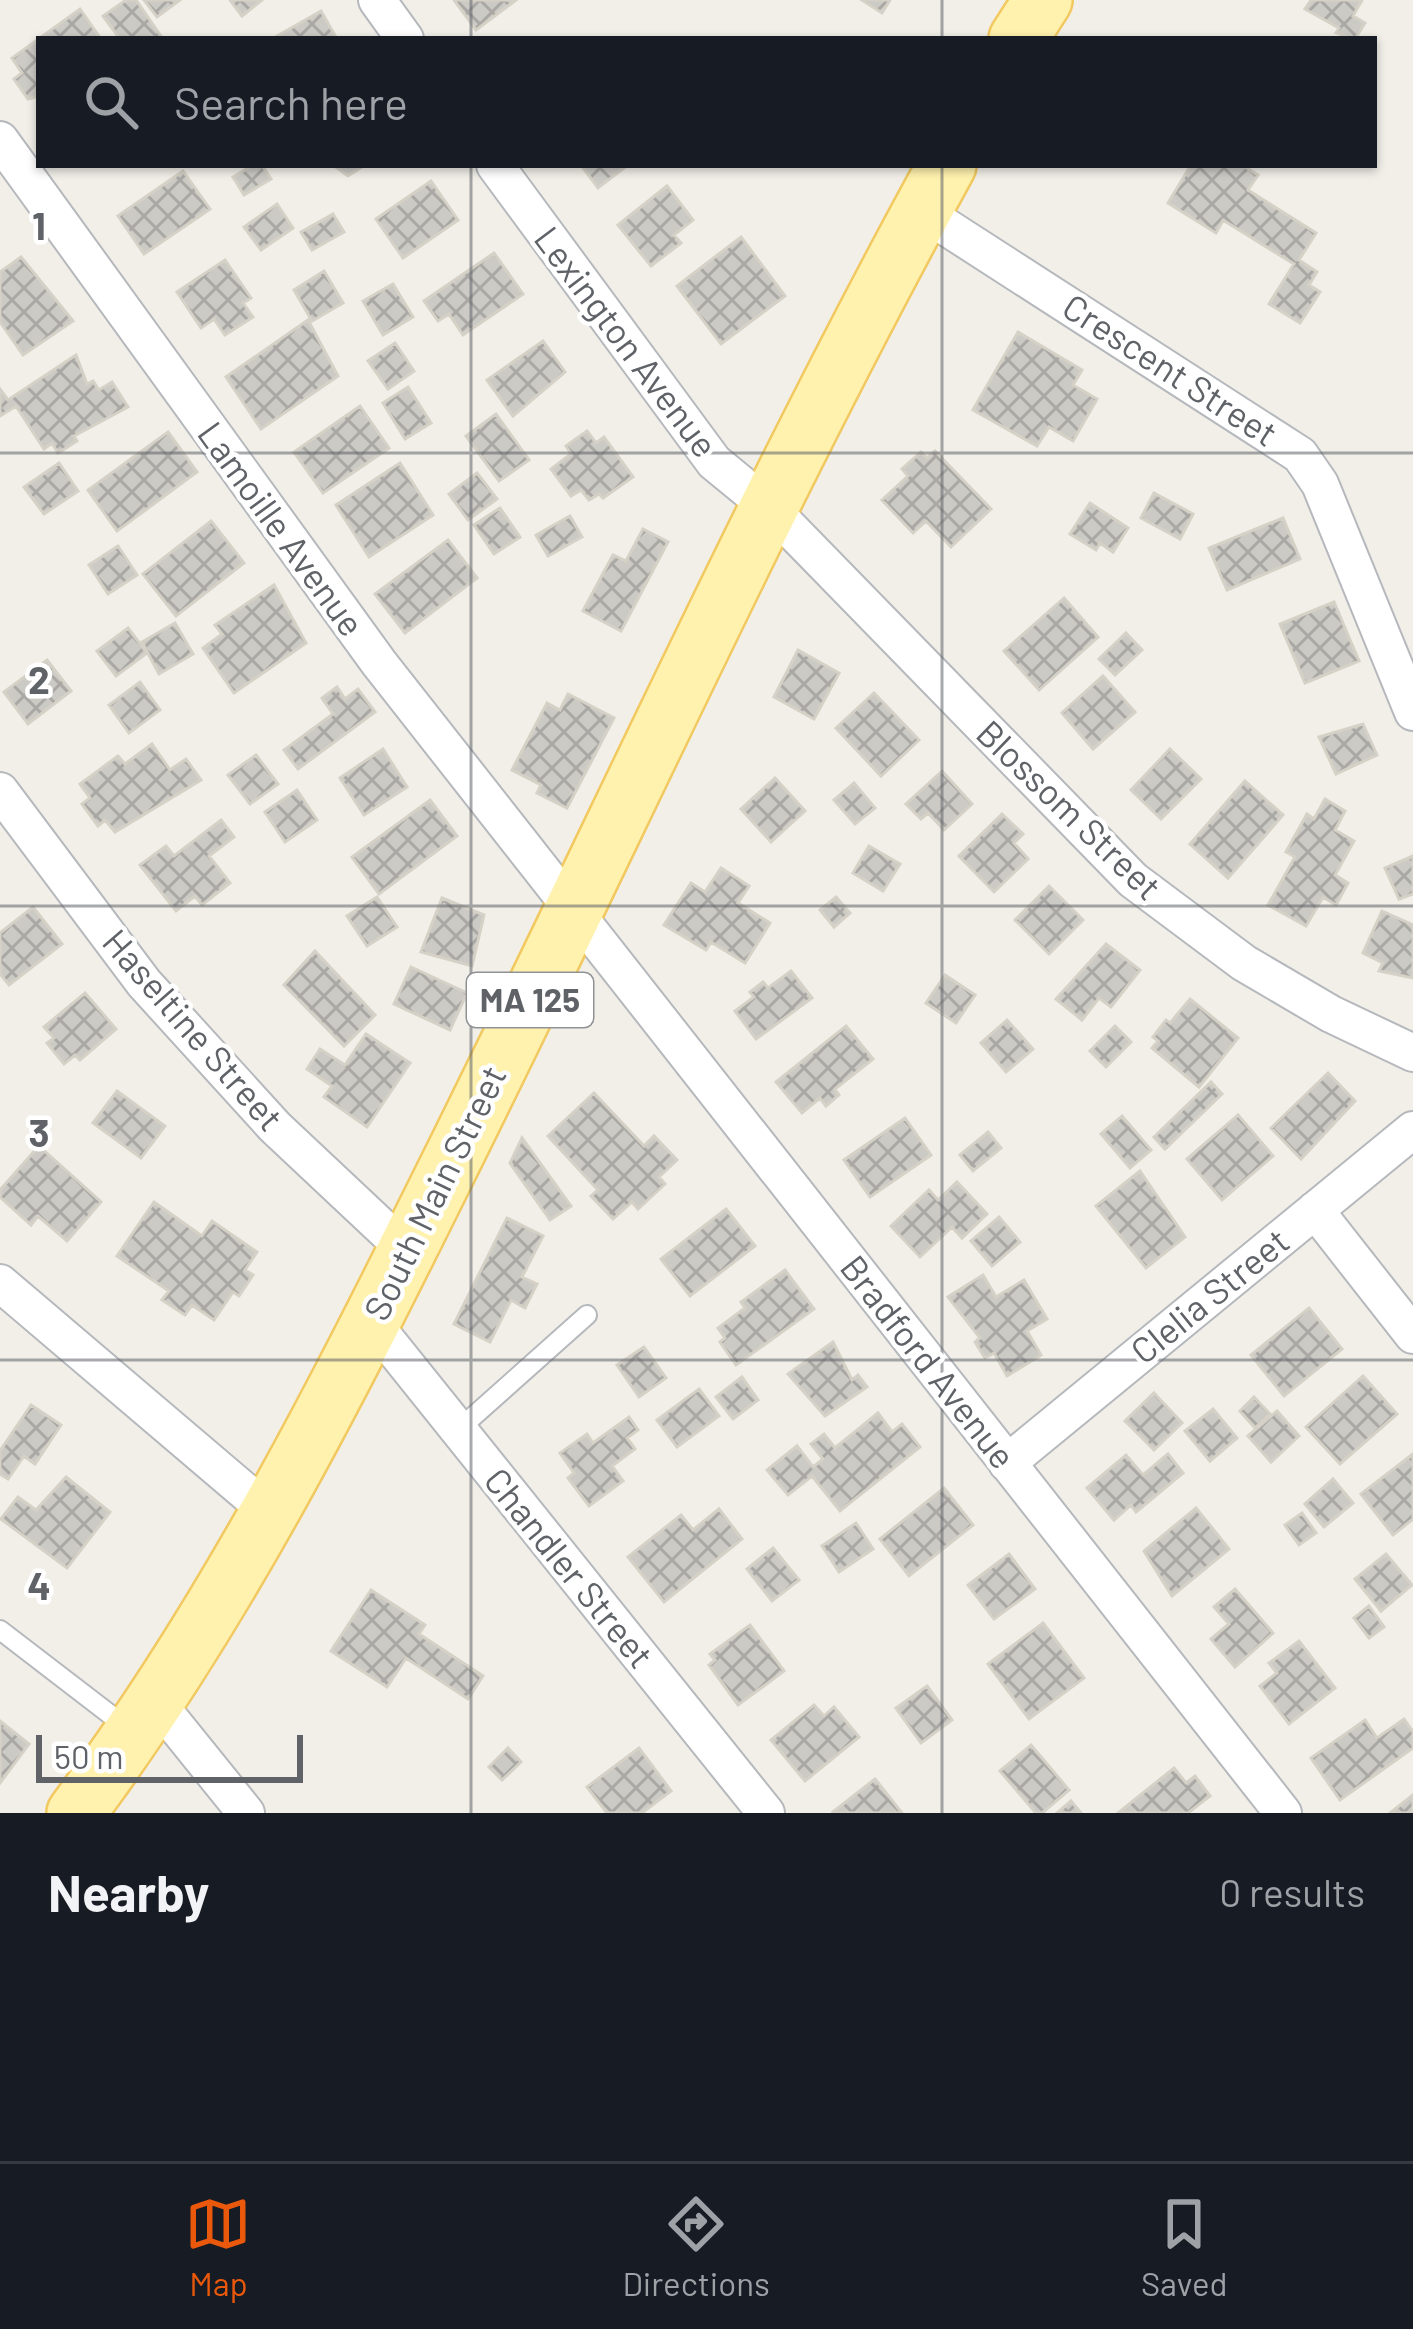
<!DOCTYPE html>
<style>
:root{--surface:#171b24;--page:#20242c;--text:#f1f3f6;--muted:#9ea1a6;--line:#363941;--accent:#ea580c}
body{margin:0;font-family:Barlow,sans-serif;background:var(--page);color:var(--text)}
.scale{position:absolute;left:36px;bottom:30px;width:267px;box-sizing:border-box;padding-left:12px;border:6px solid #5f6368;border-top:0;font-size:33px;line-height:42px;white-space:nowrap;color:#5f6368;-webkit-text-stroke:9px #fff;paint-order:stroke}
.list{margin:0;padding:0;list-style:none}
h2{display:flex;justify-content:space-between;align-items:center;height:156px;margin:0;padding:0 48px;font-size:51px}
h2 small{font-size:39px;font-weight:400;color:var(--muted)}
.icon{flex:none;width:66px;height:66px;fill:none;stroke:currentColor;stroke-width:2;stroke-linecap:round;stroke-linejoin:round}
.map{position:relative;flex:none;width:1413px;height:1813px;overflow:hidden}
.search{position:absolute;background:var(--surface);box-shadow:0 3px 9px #0004;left:36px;right:36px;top:36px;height:132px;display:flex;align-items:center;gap:30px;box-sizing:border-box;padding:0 42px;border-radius:0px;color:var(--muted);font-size:45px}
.sheet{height:348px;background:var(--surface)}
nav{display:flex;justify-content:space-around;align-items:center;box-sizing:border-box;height:168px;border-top:3px solid var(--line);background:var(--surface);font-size:33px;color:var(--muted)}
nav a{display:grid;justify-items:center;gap:6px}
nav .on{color:var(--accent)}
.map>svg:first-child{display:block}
</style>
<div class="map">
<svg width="1413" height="1813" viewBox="0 0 1413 1813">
<defs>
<pattern id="building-cross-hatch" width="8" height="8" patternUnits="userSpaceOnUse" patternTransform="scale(3)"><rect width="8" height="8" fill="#cccac5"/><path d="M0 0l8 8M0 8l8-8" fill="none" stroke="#a9a8a4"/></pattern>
</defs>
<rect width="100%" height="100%" fill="#f1efe8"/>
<path fill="url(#building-cross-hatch)" stroke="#d6d1c6" stroke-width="3" d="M126,0H136L163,39H120L103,16Z
M144,0H180L157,17Z
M230,0H262L242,16Z
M454,0H516L476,30Z
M862,0H890L882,13Z
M1311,0H1362L1353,16L1365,23L1355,39L1336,33L1339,28L1305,9Z
M80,9L101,39H39V96L28,99L14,79L22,73L12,58Z
M321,11L337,39H272Z
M253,165H262L271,179L244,195L233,177Z
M333,165H365L348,176Z
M581,165H628L598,188Z
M1191,165H1242L1258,175L1248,190L1316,233L1299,260L1317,272L1309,285L1320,292L1300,323L1269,304L1294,264L1223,220L1216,233L1168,203Z
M183,171L210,209L144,254L118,216Z
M431,181L458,220L403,258L376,219Z
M667,186L693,220L674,235L681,243L651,266L618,225Z
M277,204L293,228L261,250L244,227Z
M333,214L344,232L312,250L301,232Z
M741,237L785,296L721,344L677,286Z
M494,253L523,294L463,335L449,314L438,321L424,301Z
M21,257L73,321L23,355L0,322V272Z
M225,260L251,298L243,303L253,317L225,335L214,319L201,328L177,292Z
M324,271L343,303L312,321L294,290Z
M393,284L413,317L383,335L363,301Z
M308,320L338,376L261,429L226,377Z
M1018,332L1082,370L1073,385L1097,399L1073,441L1049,427L1037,446L973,410Z
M543,341L565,372L513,416L487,380Z
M395,343L414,371L388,389L368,361Z
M76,355L87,384L93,381L99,390L112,382L128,407L74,436L77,441L58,453L52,443L44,449L16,406L0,416V389L8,400Z
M408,387L431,423L405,439L383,403Z
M360,406L389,448L323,493L294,452Z
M496,414L529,460L499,481L466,436Z
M587,431L596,443L604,437L633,477L603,498L599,494L589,500L581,490L571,496L551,469L571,454L566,446Z
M168,432L197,472L117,531L88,490Z
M935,451L991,509L951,547L926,521L913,533L882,500L908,476L902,469L921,452L927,458Z
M59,463L78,491L44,514L24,487Z
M400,463L433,515L369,557L336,505Z
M477,473L497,499L468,520L449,494Z
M1154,493L1193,514L1180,539L1141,518Z
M1090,503L1128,528L1113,552L1100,543L1096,550L1070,534Z
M500,508L520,537L494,554L474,525Z
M570,516L582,537L548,556L536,535Z
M1283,518L1300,559L1227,590L1209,548Z
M211,521L244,563L176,616L143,574Z
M643,529L668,542L621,631L583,611L613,555L626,561Z
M448,540L477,578L405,633L375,594Z
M118,546L137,575L108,594L89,565Z
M274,585L306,643L234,693L203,648L222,634L215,625Z
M1064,598L1098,637L1039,690L1004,651Z
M1334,602L1359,661L1305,683L1280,624Z
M175,623L193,654L159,674L142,642Z
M128,628L147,653L116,676L97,651Z
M1126,633L1142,650L1115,675L1099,659Z
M798,650L839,673L814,719L774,697Z
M47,660L71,691L28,724L4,692Z
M1103,676L1135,712L1093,749L1062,713Z
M140,682L160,710L129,733L109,705Z
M337,687L345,699L358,689L375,712L298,769L284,750L333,714L322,698Z
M874,693L919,740L881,776L836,728Z
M568,694L614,718L567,808L537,793L541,785L512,770L547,703L560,710Z
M1363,724L1377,755L1336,774L1319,737Z
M152,744L170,770L186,759L201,780L115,832L105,820L98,826L82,804L90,798L80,784L118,756L125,764Z
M383,749L407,787L364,815L340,778Z
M1170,749L1201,779L1161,819L1131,790Z
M256,755L278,784L250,804L228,775Z
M942,771L972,804L944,830L928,813L921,819L906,804Z
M775,778L805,811L771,842L741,809Z
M1245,781L1283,815L1228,878L1190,844Z
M854,783L875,808L855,824L834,800Z
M297,790L317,820L285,842L265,812Z
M1325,799L1345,811L1335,830L1354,841L1335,875L1348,883L1336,905L1323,897L1306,926L1268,905L1295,857L1286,852L1307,814L1314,819Z
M430,800L457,836L379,894L352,857Z
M1002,814L1023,834L1014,843L1028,859L994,892L959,856Z
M221,820L234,837L209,856L230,883L202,905L195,896L176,911L140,865L166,846L174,856Z
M869,846L900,864L883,891L853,873Z
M1413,856V894L1399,899L1385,868Z
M721,868L749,886L738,903L770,923L745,963L711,942L706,950L664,925L691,883L705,892Z
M1049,886L1083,920L1049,954L1015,920Z
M377,897L397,927L367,946L347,916Z
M836,897L850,913L834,927L820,910Z
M442,898L484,915L472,966L421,952Z
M33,907L62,944L9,985L0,974V933Z
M1382,911L1413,925V978L1379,971L1383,963L1363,953Z
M1106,944L1140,970L1111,1007L1099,998L1082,1020L1056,999Z
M315,951L375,1015L344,1046L284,985Z
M411,967L467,993L450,1030L394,1004Z
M791,971L812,998L756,1039L735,1011L754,997L750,992L763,982L768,988Z
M945,975L975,995L956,1023L926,1003Z
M85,993L116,1029L80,1060L75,1055L64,1064L47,1043L54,1038L44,1027Z
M1190,999L1238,1038L1199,1087L1152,1048L1158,1041L1153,1037L1166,1020L1170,1023Z
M1007,1020L1033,1049L1006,1072L981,1043Z
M846,1026L873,1059L835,1089L839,1095L826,1106L820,1098L802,1113L776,1082Z
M1115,1026L1131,1042L1106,1067L1090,1051Z
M366,1034L410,1063L367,1127L324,1097L332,1086L307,1069L320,1049L345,1065Z
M1328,1073L1355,1101L1301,1159L1271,1128Z
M1211,1082L1222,1094L1165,1149L1154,1137Z
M117,1091L165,1126L141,1158L93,1123Z
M594,1093L644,1146L654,1136L677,1160L659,1177L665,1184L638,1209L632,1202L613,1219L591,1196L598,1190L548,1136Z
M1238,1115L1273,1156L1222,1200L1187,1159Z
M1122,1116L1151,1150L1130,1168L1101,1134Z
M905,1118L931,1155L870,1197L844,1160Z
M988,1132L1001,1148L973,1171L960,1155Z
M522,1138L571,1206L550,1220L510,1163Z
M39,1146L101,1202L67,1241L38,1216L31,1225L0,1197V1190Z
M1140,1171L1185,1237L1146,1268L1096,1206Z
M957,1182L987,1214L962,1238L952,1227L920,1257L891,1226L929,1190L938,1200Z
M154,1202L202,1236L212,1221L257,1252L245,1270L253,1275L239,1296L233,1292L214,1320L192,1305L185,1315L162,1300L169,1291L117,1256Z
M726,1209L755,1246L690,1296L661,1259Z
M999,1217L1020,1242L992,1266L971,1241Z
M507,1218L543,1236L522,1277L537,1284L525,1308L511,1300L490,1342L454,1324Z
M785,1270L814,1309L736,1365L720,1342L725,1338L718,1328L745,1308L741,1302Z
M983,1275L996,1297L1024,1280L1047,1319L1027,1331L1041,1355L1007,1376L994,1353L985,1358L975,1342L980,1338L948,1297Z
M1309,1308L1342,1349L1284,1396L1251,1355Z
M833,1342L852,1380L858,1375L867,1387L825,1416L788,1374Z
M644,1347L666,1378L639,1397L617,1365Z
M1363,1376L1397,1414L1340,1464L1306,1427Z
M742,1377L758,1400L733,1419L716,1397Z
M699,1389L719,1416L677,1447L657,1420Z
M1154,1393L1182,1423L1154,1450L1125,1421Z
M1254,1397L1270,1414L1255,1428L1240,1411Z
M31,1405L61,1425L35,1464L24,1456L8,1479L0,1474V1451Z
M1213,1409L1237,1438L1210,1461L1185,1431Z
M1277,1411L1299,1436L1271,1462L1248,1436Z
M878,1413L892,1432L902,1424L920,1447L840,1511L812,1476L788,1495L767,1470L797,1446L813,1467L823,1459L811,1444L824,1434L835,1448Z
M629,1417L638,1430L627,1438L635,1449L612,1466L623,1481L589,1506L568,1478L574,1473L560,1453L587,1434L593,1443Z
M1168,1454L1183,1473L1136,1512L1131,1505L1114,1520L1087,1488L1126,1455L1143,1475Z
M1413,1454V1519L1393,1535L1361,1494Z
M66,1477L110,1512L67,1568L1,1519L18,1497L36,1510Z
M1333,1479L1353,1503L1324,1527L1305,1504Z
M944,1488L973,1525L909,1576L880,1539Z
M1196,1508L1229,1549L1172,1596L1144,1551Z
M719,1509L742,1539L664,1602L628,1557L681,1515L693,1530Z
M1302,1513L1316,1533L1299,1545L1285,1525Z
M856,1523L873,1549L839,1572L822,1546Z
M773,1548L799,1580L772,1601L747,1569Z
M1009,1554L1035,1589L994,1619L968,1585Z
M1386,1554L1412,1585L1381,1611L1355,1579Z
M1235,1589L1273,1633L1235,1667L1211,1639L1229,1624L1214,1607Z
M371,1590L425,1625L419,1634L483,1676L468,1699L406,1658L387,1687L331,1651Z
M1369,1606L1384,1627L1369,1638L1354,1618Z
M1043,1623L1084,1678L1029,1719L988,1664Z
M750,1625L784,1671L738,1705L709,1665L715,1660L710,1654Z
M1299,1641L1335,1688L1289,1724L1260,1686L1277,1673L1269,1663Z
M927,1686L952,1720L921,1743L896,1708Z
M814,1705L824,1716L834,1707L859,1737L805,1781L771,1740Z
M1404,1719L1413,1732V1748L1340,1800L1311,1758L1365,1720L1377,1738Z
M0,1721L29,1744L0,1783Z
M1031,1745L1069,1790L1042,1813H1036L1000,1771Z
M508,1748L521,1762L502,1780L489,1767Z
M639,1748L671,1791L642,1813H607L587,1787Z
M1174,1768L1186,1783L1195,1776L1210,1796L1188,1813H1118Z
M875,1779L902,1813H834L833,1812Z
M1413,1795V1813H1390Z
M1071,1801L1081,1813H1057Z"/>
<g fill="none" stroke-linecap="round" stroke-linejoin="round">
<defs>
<path id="service" d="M458,1430L587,1315
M0,1630L129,1729"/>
<path id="minor" d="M377,0L405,39
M0,140L379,663L1283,1813
M495,165L714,462L770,508L1133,880L1244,963L1331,1014L1413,1053
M923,212L1300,455L1320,484L1413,712
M0,791L144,983L275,1127L407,1251
M1315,1210L1413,1335
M0,1283L269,1512
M372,1322L766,1813
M1007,1463L1413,1130
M154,1699L246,1813"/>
<path id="primary" d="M1018,39L1043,0
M76,1813C225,1614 336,1394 446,1172C613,837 766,494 947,165"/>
</defs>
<use href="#service" stroke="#b5b8bc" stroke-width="22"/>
<use href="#minor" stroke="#b5b8bc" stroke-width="40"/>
<use href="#primary" stroke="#f2c960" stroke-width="62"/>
<use href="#service" stroke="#fff" stroke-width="18"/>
<use href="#minor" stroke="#fff" stroke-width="36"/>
<use href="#primary" stroke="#fff2af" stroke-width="57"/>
</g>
<path fill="none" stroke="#5f6368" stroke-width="3" stroke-opacity="0.55" d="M471,0V39M942,0V39M471,165V1813M942,165V1813M0,453H1413M0,906H1413M0,1360H1413"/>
<g text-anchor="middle" stroke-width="9" stroke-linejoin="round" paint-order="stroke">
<rect fill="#fff" stroke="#8f9295" stroke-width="3" x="467" y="973" width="126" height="54" rx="9"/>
<g font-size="33" font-weight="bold" fill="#5f6368">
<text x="530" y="1012">MA 125</text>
</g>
<g font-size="36" fill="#5f6368" stroke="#fff">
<text transform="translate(626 342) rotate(53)" y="13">Lexington Avenue</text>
<text transform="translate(1170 370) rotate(33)" y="13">Crescent Street</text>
<text transform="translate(281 529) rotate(54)" y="13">Lamoille Avenue</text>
<text transform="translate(1069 810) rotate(44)" y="13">Blossom Street</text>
<text transform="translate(193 1030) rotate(49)" y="13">Haseltine Street</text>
<text transform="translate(435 1193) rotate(-64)" y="13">South Main Street</text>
<text transform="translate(1210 1296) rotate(-39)" y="13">Clelia Street</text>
<text transform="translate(928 1362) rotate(52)" y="13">Bradford Avenue</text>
<text transform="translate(569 1568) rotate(51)" y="13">Chandler Street</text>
</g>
</g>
<g font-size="39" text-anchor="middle" font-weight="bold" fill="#5f6368" stroke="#fff" stroke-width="9" stroke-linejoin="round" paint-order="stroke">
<text x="39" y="240">1</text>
<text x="39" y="694">2</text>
<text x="39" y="1147">3</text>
<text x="39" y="1600">4</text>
</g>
</svg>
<div class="scale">50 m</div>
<div class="search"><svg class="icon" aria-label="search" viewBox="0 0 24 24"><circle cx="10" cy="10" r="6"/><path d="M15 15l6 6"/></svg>Search here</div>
</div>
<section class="sheet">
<h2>Nearby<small>0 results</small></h2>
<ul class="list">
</ul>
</section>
<nav>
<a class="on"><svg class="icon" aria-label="map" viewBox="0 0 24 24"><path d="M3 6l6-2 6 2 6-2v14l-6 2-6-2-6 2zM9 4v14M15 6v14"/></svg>Map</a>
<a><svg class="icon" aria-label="directions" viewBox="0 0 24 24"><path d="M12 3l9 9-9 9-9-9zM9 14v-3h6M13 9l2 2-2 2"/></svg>Directions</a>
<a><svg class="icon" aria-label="saved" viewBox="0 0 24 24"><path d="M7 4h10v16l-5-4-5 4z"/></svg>Saved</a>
</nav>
